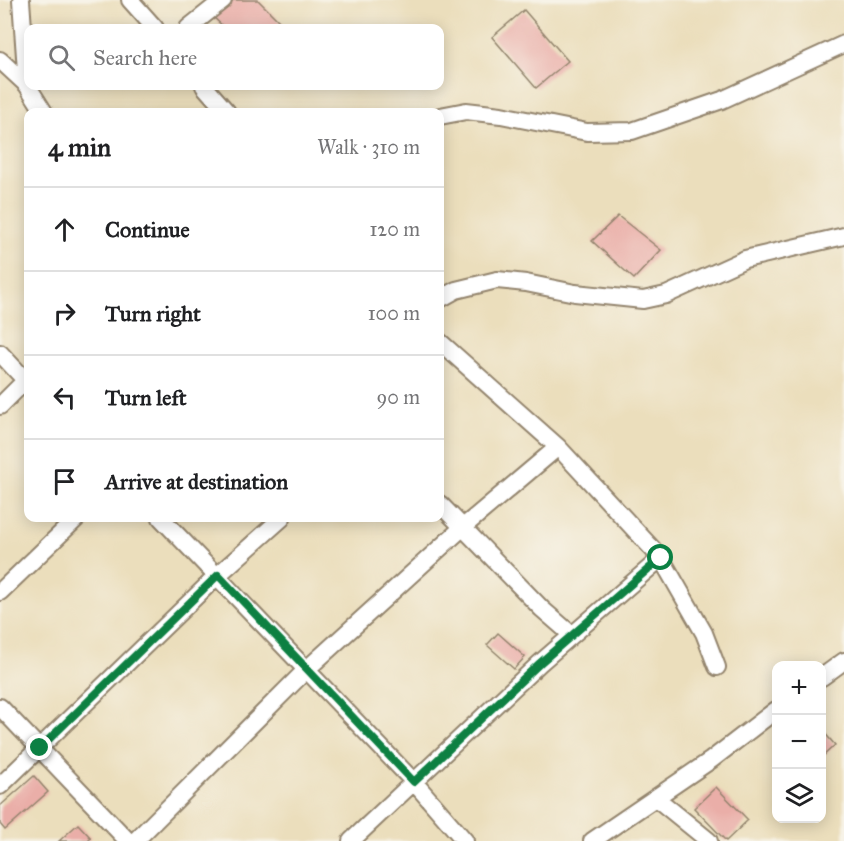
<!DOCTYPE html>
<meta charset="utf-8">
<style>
:root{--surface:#fff;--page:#f6f6f6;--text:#202124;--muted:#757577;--line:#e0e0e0}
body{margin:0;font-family:"IM FELL Great Primer",serif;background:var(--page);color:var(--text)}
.controls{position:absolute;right:18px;bottom:18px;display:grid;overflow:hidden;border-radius:12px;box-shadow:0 3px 15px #0003}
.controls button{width:54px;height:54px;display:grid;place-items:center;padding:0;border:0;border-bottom:2px solid var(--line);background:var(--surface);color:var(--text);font:30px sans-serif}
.stop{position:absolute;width:18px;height:18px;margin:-14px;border:4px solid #0b8043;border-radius:50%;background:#fff}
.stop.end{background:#0b8043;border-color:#fff;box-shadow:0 2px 6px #0008}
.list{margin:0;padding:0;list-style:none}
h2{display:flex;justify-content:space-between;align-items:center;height:78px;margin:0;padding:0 24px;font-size:26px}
h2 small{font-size:20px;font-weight:400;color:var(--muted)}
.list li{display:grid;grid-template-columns:39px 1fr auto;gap:18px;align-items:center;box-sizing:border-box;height:84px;padding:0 24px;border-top:2px solid var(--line)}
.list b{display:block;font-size:22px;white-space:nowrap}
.list em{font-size:20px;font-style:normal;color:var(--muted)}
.icon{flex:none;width:33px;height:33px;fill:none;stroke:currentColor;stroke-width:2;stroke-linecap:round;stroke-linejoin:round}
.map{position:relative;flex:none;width:844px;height:841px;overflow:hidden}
.search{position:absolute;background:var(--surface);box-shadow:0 3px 15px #0003;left:24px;top:24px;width:420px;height:66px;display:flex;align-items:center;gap:15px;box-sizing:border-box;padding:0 21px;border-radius:12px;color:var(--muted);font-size:22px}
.panel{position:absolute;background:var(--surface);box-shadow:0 3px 15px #0003;left:24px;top:108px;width:420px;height:414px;border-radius:12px}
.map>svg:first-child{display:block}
</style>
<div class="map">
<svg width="844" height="841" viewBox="0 0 844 841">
<rect width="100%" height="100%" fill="#f7f3e8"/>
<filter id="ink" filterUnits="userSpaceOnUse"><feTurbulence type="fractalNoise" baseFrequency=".0167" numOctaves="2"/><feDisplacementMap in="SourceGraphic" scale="12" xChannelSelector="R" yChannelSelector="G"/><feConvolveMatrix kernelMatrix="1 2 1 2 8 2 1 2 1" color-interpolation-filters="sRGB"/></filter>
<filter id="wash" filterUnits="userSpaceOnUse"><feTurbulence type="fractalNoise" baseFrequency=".008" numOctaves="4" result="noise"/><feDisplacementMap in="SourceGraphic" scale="24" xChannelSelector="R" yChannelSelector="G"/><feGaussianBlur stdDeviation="1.35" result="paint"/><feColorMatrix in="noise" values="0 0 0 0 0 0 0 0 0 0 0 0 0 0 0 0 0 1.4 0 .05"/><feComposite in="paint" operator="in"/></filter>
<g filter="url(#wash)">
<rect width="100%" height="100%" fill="#ebdebc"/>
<g id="blocks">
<path fill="#eaaea8" d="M229,0H258L286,28H225L212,16Z
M524,10L568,61L536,88L492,37Z
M618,216L661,250L634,279L592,241Z
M498,633L525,657L514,669L487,645Z
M822,730L835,745L822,757Z
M34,776L48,792L5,830L0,824V806Z
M716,787L748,820L726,841L694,808Z
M78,824L91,838L88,841H59Z"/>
</g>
</g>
<g filter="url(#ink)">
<use href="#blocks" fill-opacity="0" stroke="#93846d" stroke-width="1.5"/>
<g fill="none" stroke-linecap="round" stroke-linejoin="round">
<defs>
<path id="minor" d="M21,0L27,85L44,112
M130,0L155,28
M188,28L223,0
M0,60L27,85
M204,86L227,112
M440,116L466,111L501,115L587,132L632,131L722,100L844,44
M440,299L456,290L497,280L526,283L575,293L643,300L666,295L745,259L844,236
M440,342L558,447L661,558L704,633L717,667
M0,353L28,383
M0,406L28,378
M440,504L542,609L572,635
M161,518L414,782L465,841
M0,592L77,518
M822,677L844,661
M0,707L128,841
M0,786L218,575L282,518
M656,798L709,841
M135,841L307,669L462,528L558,447
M351,841L540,663L661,558
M592,841L711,760L776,710"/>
</defs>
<use href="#minor" stroke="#93846d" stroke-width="20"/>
<use href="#minor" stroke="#fff" stroke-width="16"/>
</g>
</g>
<g fill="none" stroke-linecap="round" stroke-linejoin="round" filter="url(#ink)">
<path stroke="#0b8043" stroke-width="8" d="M40,748L218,575L414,782L540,663L661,558"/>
</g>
</svg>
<div class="controls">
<button>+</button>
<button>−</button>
<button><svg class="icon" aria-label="layers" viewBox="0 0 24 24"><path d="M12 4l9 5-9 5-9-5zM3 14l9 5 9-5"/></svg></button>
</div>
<div class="stop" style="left:661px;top:558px"></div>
<div class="stop end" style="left:40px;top:748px"></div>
<div class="search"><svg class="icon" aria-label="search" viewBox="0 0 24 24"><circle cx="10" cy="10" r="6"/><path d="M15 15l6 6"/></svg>Search here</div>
<section class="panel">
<h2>4 min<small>Walk · 310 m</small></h2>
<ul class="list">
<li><svg class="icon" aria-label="ahead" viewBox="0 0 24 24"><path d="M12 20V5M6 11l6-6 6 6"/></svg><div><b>Continue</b></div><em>120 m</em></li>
<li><svg class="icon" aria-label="right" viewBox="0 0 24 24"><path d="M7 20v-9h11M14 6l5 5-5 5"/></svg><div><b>Turn right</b></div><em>100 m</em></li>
<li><svg class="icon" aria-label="left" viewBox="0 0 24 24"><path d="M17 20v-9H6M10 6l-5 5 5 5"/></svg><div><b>Turn left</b></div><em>90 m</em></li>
<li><svg class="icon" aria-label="arrive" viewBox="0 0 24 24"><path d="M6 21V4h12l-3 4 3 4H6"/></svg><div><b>Arrive at destination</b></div></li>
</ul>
</section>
</div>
